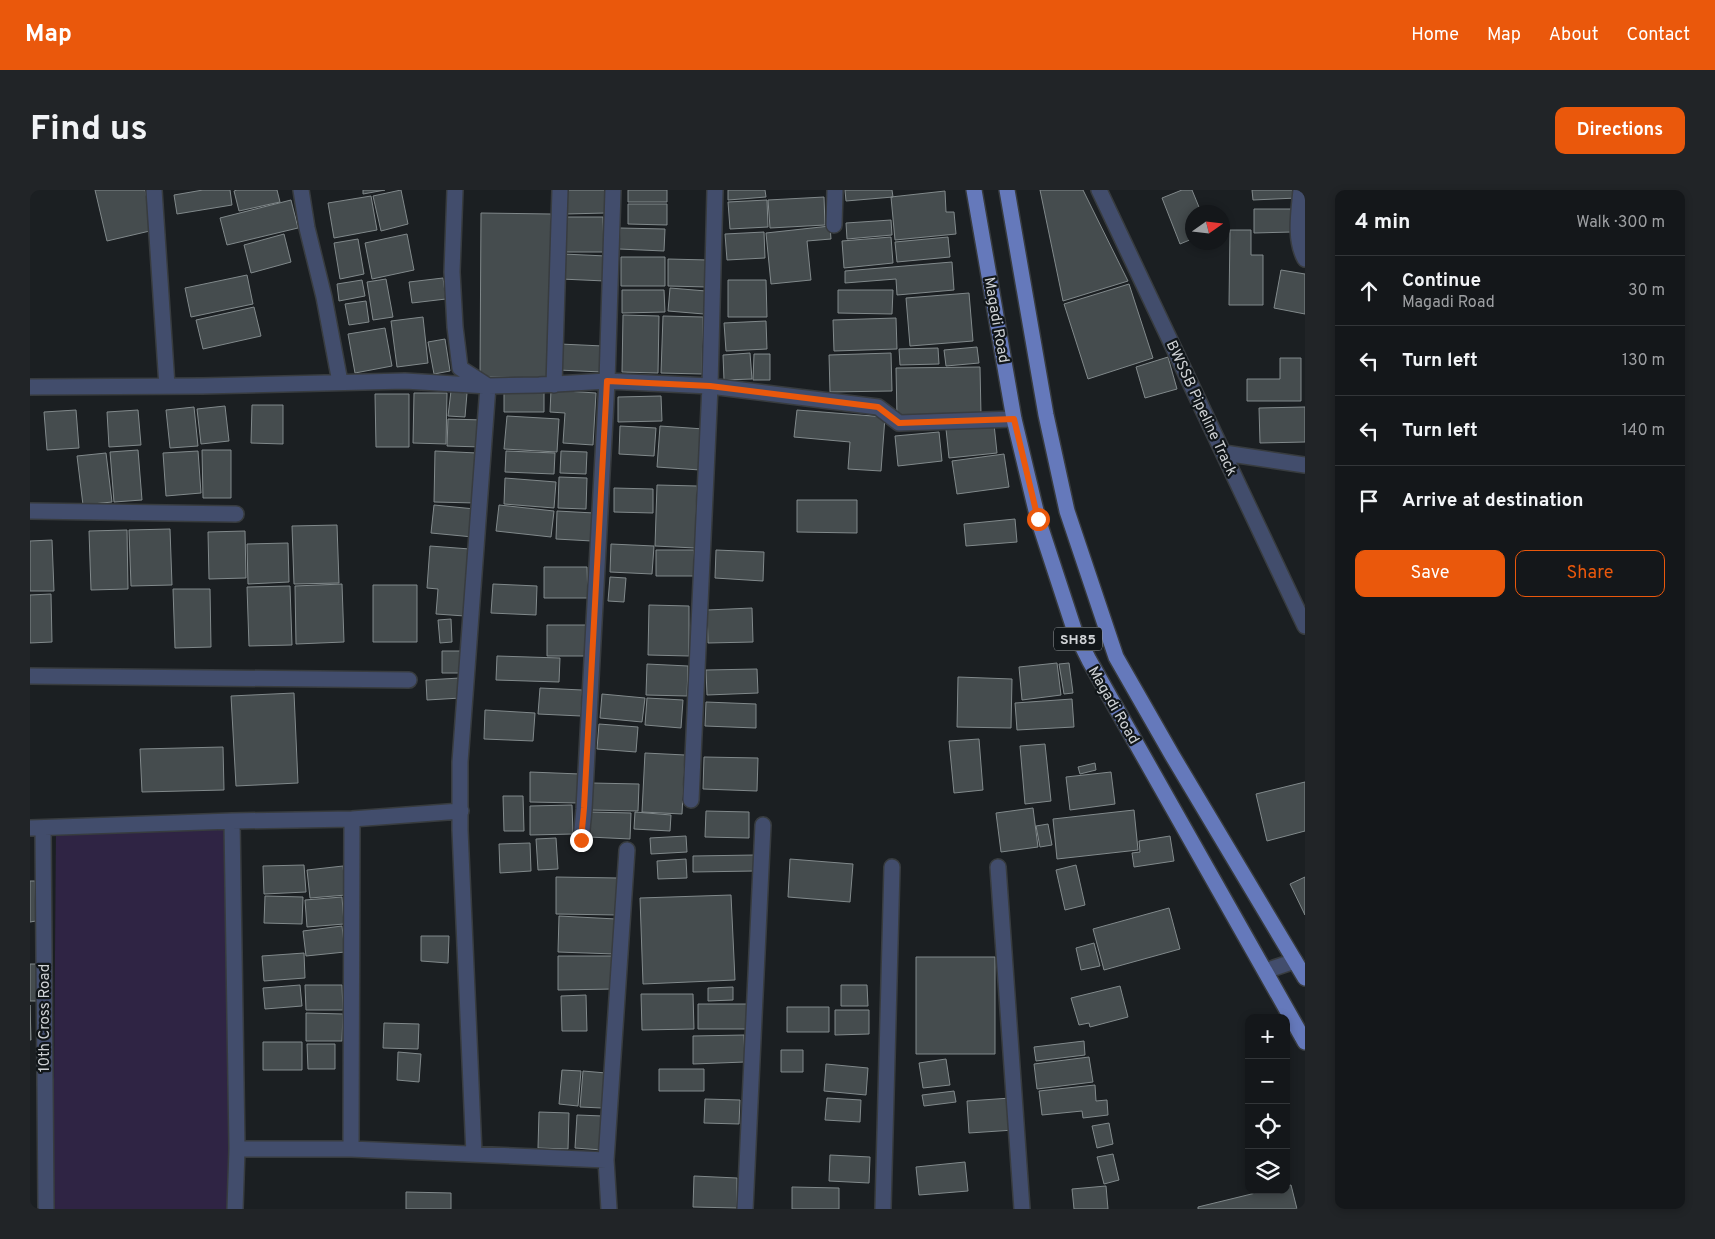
<!DOCTYPE html>
<meta charset="utf-8">
<style>
:root{--surface:#14171a;--page:#212427;--text:#f1f3f6;--muted:#9d9fa2;--line:#333639;--accent:#ea580c}
body{margin:0;font-family:Overpass,sans-serif;background:var(--page);color:var(--text)}
.controls{position:absolute;right:15px;bottom:15px;display:grid;overflow:hidden;border-radius:10px;box-shadow:0 2px 8px #0003}
.controls button{width:45px;height:45px;display:grid;place-items:center;padding:0;border:0;border-bottom:1px solid var(--line);background:var(--surface);color:var(--text);font:25px sans-serif}
.compass{position:absolute;left:1155px;top:15px;width:45px;height:45px;border-radius:50%;background:var(--surface);box-shadow:0 2px 8px #0003;rotate:76deg}
.stop{position:absolute;width:15px;height:15px;margin:-11px;border:4px solid #ea580c;border-radius:50%;background:#fff}
.stop.end{background:#ea580c;border-color:#fff;box-shadow:0 1px 5px #0008}
.list{margin:0;padding:0;list-style:none}
h2{display:flex;justify-content:space-between;align-items:center;height:65px;margin:0;padding:0 20px;font-size:21px}
h2 small{font-size:16px;font-weight:400;color:var(--muted)}
.list li{display:grid;grid-template-columns:32px 1fr auto;gap:15px;align-items:center;box-sizing:border-box;height:70px;padding:0 20px;border-top:1px solid var(--line)}
.list b{display:block;font-size:19px;white-space:nowrap}
.list p{margin:0;font-size:16px;white-space:nowrap;color:var(--muted)}
.list em{font-size:16px;font-style:normal;color:var(--muted)}
.actions{display:flex;gap:10px;padding:15px 20px}
.actions a{flex:1;padding:11px 0;border:1px solid var(--accent);border-radius:10px;text-align:center;font-size:18px;color:var(--accent)}
.actions .main{background:var(--accent);color:#fff}
.icon{flex:none;width:28px;height:28px;fill:none;stroke:currentColor;stroke-width:2;stroke-linecap:round;stroke-linejoin:round}
.map{position:relative;flex:none;width:1275px;height:1019px;overflow:hidden;border-radius:10px}
header{display:flex;align-items:center;gap:30px;box-sizing:border-box;height:70px;padding:0 25px;background:var(--accent);color:#fff}
header strong{font-size:24px}
nav{display:flex;gap:28px;margin-inline-start:auto;font-size:18px}
.intro{display:flex;align-items:center;justify-content:space-between;box-sizing:border-box;height:120px;padding:0 30px}
h1{margin:0;font-size:35px}
.button{padding:12px 22px;border-radius:10px;background:var(--accent);color:#fff;font-size:18px;font-weight:700}
main{display:flex;gap:30px;padding:0 30px}
aside{flex:1;background:var(--surface);border-radius:10px;box-shadow:0 2px 8px #0003}
.map>svg:first-child{display:block}
</style>
<header>
<strong>Map</strong>
<nav><a>Home</a><a>Map</a><a>About</a><a>Contact</a></nav>
</header>
<div class="intro"><h1>Find us</h1><a class="button">Directions</a></div>
<main>
<div class="map">
<svg width="1275" height="1019" viewBox="0 0 1275 1019">
<rect width="100%" height="100%" fill="#1b1f22"/>
<path fill="#2f2444" d="M26,638L211,640L208,1019H23Z"/>
<path fill="#454c4e" stroke="#81898b" d="M65,0H115L124,40L77,51Z
M173,0H200L202,15L147,24L144,5Z
M207,0H247L250,12L209,21L204,1Z
M333,0H355L333,4Z
M371,0L378,34L351,41L343,6Z
M535,0H575L576,23L535,24Z
M598,0H637V12H598Z
M698,0H735L736,7L698,10Z
M815,0H862L863,7L816,11Z
M1010,0H1053L1098,91L1033,111Z
M1152,0H1162L1171,22H1162V49L1150,54L1132,8Z
M1222,0H1267V8L1223,10Z
M915,1L916,22H924L926,44L865,50L861,7Z
M341,6L347,40L304,48L298,13Z
M794,7L795,35L740,38L738,10Z
M261,10L268,38L197,55L190,28Z
M737,10L738,37L700,39L698,12Z
M598,14H637V35L598,34Z
M1224,19H1261L1262,42L1224,43Z
M451,23L521,24L519,188L450,187Z
M535,27H573L574,62H536Z
M861,30L862,45L817,49L816,33Z
M800,36L801,49L777,51L781,90L741,94L736,43Z
M590,38L635,39L634,61L589,59Z
M1200,40H1221V65H1233V115H1199Z
M734,42L735,68L697,70L695,44Z
M254,44L261,72L221,83L214,55Z
M377,44L384,80L342,89L335,53Z
M861,47L863,73L814,78L812,51Z
M918,47L920,67L867,72L865,52Z
M328,49L334,84L310,89L304,53Z
M533,64L576,66L575,91L531,89Z
M591,67H635V96H591Z
M638,69L678,70L677,97L638,96Z
M922,72L924,100L867,105L866,89L815,93V81Z
M1251,80L1275,84V124L1244,118Z
M217,85L223,114L161,127L155,98Z
M413,88L416,109L382,113L379,92Z
M356,89L363,127L343,130L337,92Z
M332,90L335,106L309,111L307,94Z
M698,90H736L737,127H698Z
M1099,94L1123,168L1058,189L1034,114Z
M640,98L676,101L674,124L638,121Z
M592,100H634L635,122L592,123Z
M808,100H863L862,124L808,123Z
M939,103L943,151L880,156L876,108Z
M336,111L339,132L319,135L315,114Z
M224,117L231,146L173,159L166,130Z
M593,125L629,126L628,183L592,182Z
M633,126L673,127L672,184L631,183Z
M393,127L398,173L367,177L361,131Z
M866,128L867,159L804,161L803,130Z
M736,131L737,159L696,161L694,133Z
M355,138L362,176L325,183L318,144Z
M415,149L420,181L404,184L398,152Z
M530,154L573,156L572,182L528,180Z
M947,157L949,173L916,176L914,160Z
M908,158L909,174L870,175L869,159Z
M720,163L722,189L694,190L693,165Z
M861,163L862,201L800,202L799,165Z
M724,164H740V190H723Z
M1138,167L1147,199L1115,208L1106,177Z
M1250,168H1271V211H1217V189H1250Z
M950,177L951,225L867,227L866,178Z
M521,200L566,203L563,255L533,253L535,223L520,222Z
M421,201L437,203L435,227L418,226Z
M474,201H514V222H474Z
M384,203H417L416,254L383,253Z
M345,204H379V257H346Z
M631,206L632,231L588,232V207Z
M222,215H253V254L221,253Z
M195,216L199,251L171,254L167,219Z
M164,217L168,256L140,258L136,220Z
M1275,217V252L1230,253L1229,218Z
M46,220L49,258L17,260L14,222Z
M108,220L111,255L79,257L77,222Z
M767,220L855,227L851,281L818,279L820,252L764,247Z
M477,226L529,229L527,262L474,259Z
M418,229L454,230L453,257L417,256Z
M964,234L967,263L919,268L916,239Z
M590,236L626,238L624,266L589,264Z
M630,236L674,239L670,280L627,277Z
M909,242L912,271L868,276L865,246Z
M108,260L112,310L84,312L80,262Z
M172,260H201V308H173Z
M168,261L171,303L136,306L133,263Z
M405,261L447,263L446,313L404,312Z
M476,261L525,263L524,284L475,282Z
M531,261L557,262L556,284L530,283Z
M76,263L82,312L53,315L47,266Z
M974,264L979,297L927,304L922,271Z
M529,287L557,288L556,319L528,318Z
M475,288L526,292L524,318L474,314Z
M627,295L667,296L665,358L625,356Z
M584,298L623,299V323L584,322Z
M767,310H827V343L767,342Z
M404,315L445,319L443,347L401,343Z
M469,315L524,321L521,347L466,341Z
M527,321L564,323L562,351L526,349Z
M985,329L987,352L936,356L934,334Z
M307,335L309,393L264,394L262,336Z
M140,339L142,395L101,396L99,340Z
M97,340L98,399L61,400L59,341Z
M215,341L216,388L179,389L178,342Z
M22,350L24,401H0V351Z
M258,353L259,392L218,394L217,354Z
M581,354L624,356L622,384L580,382Z
M400,356L440,359L435,426L406,424L408,399L397,398Z
M626,360H664V386H626Z
M686,360L734,362L733,391L685,388Z
M514,377H557L558,408H514Z
M580,387L596,388L594,412L578,411Z
M312,394L314,452L266,454L265,396Z
M463,394L507,396L506,425L461,423Z
M343,395H387V452H343Z
M260,396L262,455L219,456L217,397Z
M143,399H180L181,457L145,458Z
M21,404L22,452L0,453V405Z
M619,415L659,416V466L618,465Z
M722,418L723,452L678,453L677,420Z
M421,429L422,452L410,453L408,430Z
M517,435H556L557,466H517Z
M412,461H436V483H412Z
M467,466L530,468L529,492L466,490Z
M1027,473L1031,505L992,510L989,477Z
M1039,473L1043,503L1034,504L1029,474Z
M617,474L658,476L657,506L616,505Z
M727,479L728,503L677,505L676,480Z
M928,487L982,489L981,538L927,537Z
M430,488L431,508L397,510L396,490Z
M510,498L552,500L551,526L508,524Z
M264,503L268,593L206,596L201,506Z
M572,504L615,508L612,532L570,528Z
M617,508L653,510L651,538L615,535Z
M1042,509L1044,537L987,540L985,513Z
M676,512L726,514V538L675,536Z
M455,520L505,523L503,551L454,549Z
M569,534L608,537L606,562L567,559Z
M949,549L953,600L924,603L919,551Z
M1015,554L1021,611L995,614L990,556Z
M193,557L194,600L112,602L110,559Z
M615,563L655,565L652,624L612,622Z
M674,567L728,568L727,601L673,599Z
M1065,573L1066,580L1050,584L1048,577Z
M500,582L550,584L549,613L500,612Z
M1081,582L1085,614L1040,620L1036,587Z
M1275,592V641L1237,651L1226,604Z
M562,593L609,594L608,621L561,620Z
M473,606H493L494,641H474Z
M542,615L543,644L500,645V616Z
M1003,618L1008,657L971,662L966,623Z
M1104,620L1108,660L1027,669L1023,629Z
M676,621L719,622V648L675,647Z
M560,622L601,623L600,649L559,647Z
M605,622L641,625L640,641L604,639Z
M1018,634L1022,655L1010,657L1006,636Z
M656,646L657,662L621,664L620,648Z
M1140,646L1144,671L1104,677L1102,663L1110,662L1109,651Z
M526,648L528,679L508,680L506,649Z
M500,653L501,681L470,683L469,654Z
M725,665V681L663,682V666Z
M656,669L657,688L628,689L627,671Z
M760,669L823,674L820,712L758,707Z
M274,675L276,702L234,704L233,676Z
M1046,675L1055,715L1035,720L1026,680Z
M313,676L316,705L280,708L277,680Z
M526,687L588,688V725L526,724Z
M1275,687V725L1260,694Z
M0,691H5L6,731L0,732Z
M701,705L705,790L613,794L610,708Z
M235,706L273,707L272,734L234,733Z
M312,707L314,734L277,737L275,710Z
M1139,718L1150,759L1074,780L1063,739Z
M529,726L586,729L585,764L528,762Z
M312,736L315,762L276,766L273,741Z
M391,746H419L418,773L391,771Z
M1064,753L1070,776L1051,780L1046,758Z
M274,763L275,788L234,791L232,766Z
M528,766H583L584,799L528,800Z
M886,767H965V864H886Z
M0,774H8V811H0Z
M270,795L272,816L235,819L233,798Z
M275,795H312L313,820H276Z
M811,795H837L838,816H811Z
M1090,796L1098,827L1060,837L1059,833L1049,835L1041,808Z
M703,797V810L678,811V798Z
M611,804H663L664,839L612,840Z
M556,805L557,841H532L531,806Z
M668,814H718V839H668Z
M0,815L1,850H0Z
M757,817H799V842H757Z
M805,820H839V844L805,845Z
M276,823L313,824L312,851H276Z
M354,833L389,834L388,859L353,858Z
M714,845L715,872L663,874V846Z
M1054,851L1055,865L1006,871L1004,857Z
M233,852H272V880H233Z
M277,854H305V879H278Z
M751,860H773V882H751Z
M368,862L391,864L389,892L367,890Z
M1059,867L1063,892L1007,899L1004,874Z
M916,869L920,895L893,898L889,873Z
M796,874L838,878L836,905L794,901Z
M629,879H674V901H629Z
M532,880L551,881L548,916L529,914Z
M553,881L576,883L572,918L550,917Z
M1065,895L1066,911L1077,910L1078,925L1053,928L1052,921L1012,925L1009,901Z
M924,901L926,912L894,916L892,905Z
M797,908L831,910L830,932L795,930Z
M981,908L984,940L939,943L937,911Z
M675,909L710,910L709,934L674,933Z
M509,922L539,923L538,959L508,958Z
M547,925L573,926L572,960L545,958Z
M1079,933L1083,954L1067,958L1062,936Z
M1083,964L1089,990L1074,994L1067,967Z
M800,965L840,967L839,993L799,991Z
M935,972L938,1001L889,1005L886,977Z
M664,986L707,988V1018L663,1017Z
M1261,995L1267,1019H1168V1017L1238,1000H1256V996Z
M1076,996L1078,1019H1044L1042,999Z
M762,997L809,998V1019H762Z
M376,1002L421,1003V1019H376Z"/>
<g fill="none" stroke-linecap="round" stroke-linejoin="round">
<defs>
<path id="street" d="M124,0L137,196
M271,0L277,38L294,107L310,192
M425,0L422,82L425,137L430,178L458,196L509,195L577,191L680,196L848,217L869,233L984,229
M1069,0L1275,436
M1271,0C1269,22 1264,49 1275,69
M804,35L805,0
M524,195L530,0
M0,197L172,196L375,191L458,196L430,572V640L444,964
M1194,263L1275,275
M0,321L206,324
M0,486L379,490
M661,610L680,196L685,0
M202,631L322,629L431,621
M0,638L202,631L207,959L205,1019
M13,638L16,1019
M551,650L554,619L577,191L583,0
M968,677L992,1019
M1235,781L1265,771
M207,959H321L576,970
M321,959L322,629
M579,1019L576,970L597,660
M715,1019L733,635
M853,1019L862,677"/>
<path id="primary" d="M944,0L984,229L1008,329L1045,442L1059,470L1275,852
M977,0L1016,225L1037,321L1086,467L1142,565L1275,788"/>
</defs>
<use href="#street" stroke="#383c3f" stroke-width="18"/>
<use href="#primary" stroke="#383c3f" stroke-width="18"/>
<use href="#street" stroke="#424d6c" stroke-width="15"/>
<use href="#primary" stroke="#6579bb" stroke-width="15"/>
</g>
<g fill="none" stroke-linecap="round" stroke-linejoin="round">
<path stroke="#ea580c" stroke-width="6" d="M551,650L554,618L577,191L680,196L848,217L869,233L984,229L1008,329"/>
</g>
<g text-anchor="middle" stroke-width="4.5" stroke-linejoin="round" paint-order="stroke">
<rect fill="#111619" stroke="#969a9d" stroke-width="1" x="1024" y="437.5" width="48" height="23" rx="4"/>
<g font-size="14" font-weight="bold" fill="#cfd2d5">
<text x="1048" y="454">SH85</text>
</g>
<g font-size="15" fill="#cfd2d5" stroke="#111619">
<text transform="translate(967 130) rotate(80)" y="5">Magadi Road</text>
<text transform="translate(1172 218) rotate(65)" y="5">BWSSB Pipeline Track</text>
<text transform="translate(1084 515) rotate(60)" y="5">Magadi Road</text>
<text transform="translate(14 828) rotate(-90)" y="5">10th Cross Road</text>
</g>
</g>
</svg>
<div class="controls">
<button>+</button>
<button>−</button>
<button><svg class="icon" aria-label="locate" viewBox="0 0 24 24"><circle cx="12" cy="12" r="6"/><path d="M12 2v4M12 18v4M2 12h4M18 12h4"/></svg></button>
<button><svg class="icon" aria-label="layers" viewBox="0 0 24 24"><path d="M12 4l9 5-9 5-9-5zM3 14l9 5 9-5"/></svg></button>
</div>
<svg class="compass" viewBox="-18 -18 36 36"><path d="M0-13l5 13h-10z" fill="#e53935"/><path d="M0 13l5-13h-10z" fill="#9d9fa2"/></svg>
<div class="stop" style="left:1008px;top:329px"></div>
<div class="stop end" style="left:551px;top:650px"></div>
</div>
<aside>
<h2>4 min<small>Walk · 300 m</small></h2>
<ul class="list">
<li><svg class="icon" aria-label="ahead" viewBox="0 0 24 24"><path d="M12 20V5M6 11l6-6 6 6"/></svg><div><b>Continue</b><p>Magadi Road</p></div><em>30 m</em></li>
<li><svg class="icon" aria-label="left" viewBox="0 0 24 24"><path d="M17 20v-9H6M10 6l-5 5 5 5"/></svg><div><b>Turn left</b></div><em>130 m</em></li>
<li><svg class="icon" aria-label="left" viewBox="0 0 24 24"><path d="M17 20v-9H6M10 6l-5 5 5 5"/></svg><div><b>Turn left</b></div><em>140 m</em></li>
<li><svg class="icon" aria-label="arrive" viewBox="0 0 24 24"><path d="M6 21V4h12l-3 4 3 4H6"/></svg><div><b>Arrive at destination</b></div></li>
</ul>
<div class="actions"><a class="main">Save</a><a>Share</a></div>
</aside>
</main>
